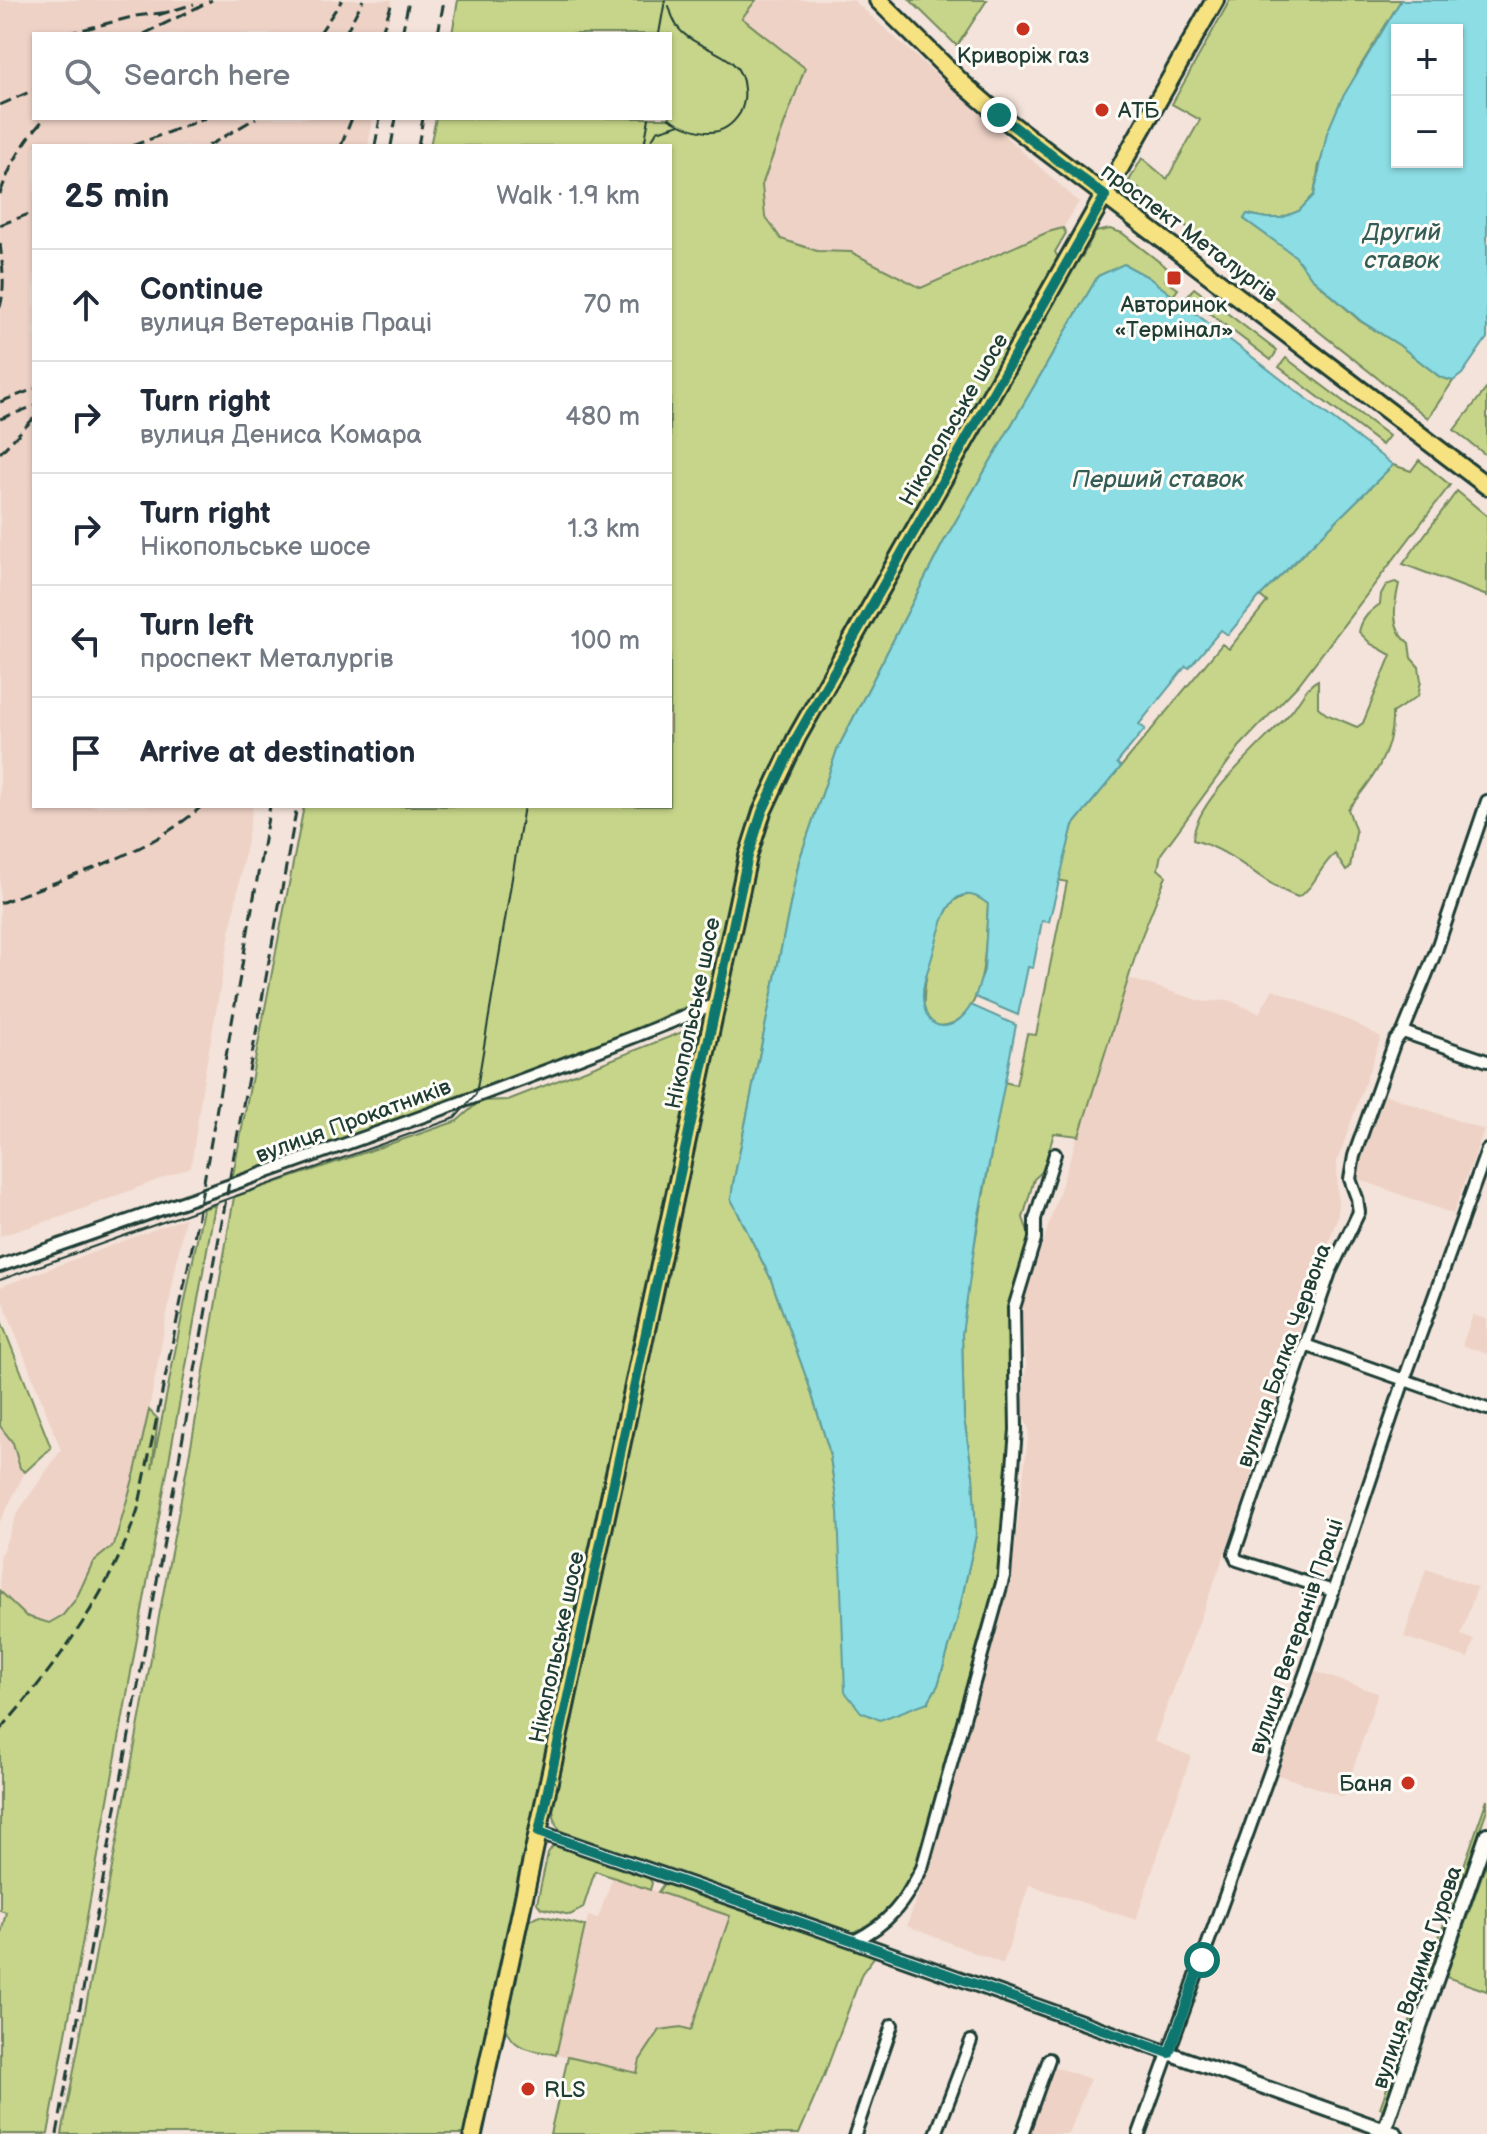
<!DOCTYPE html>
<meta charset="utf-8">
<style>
:root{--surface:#fff;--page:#f6f6f7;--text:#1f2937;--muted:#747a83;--line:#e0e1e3}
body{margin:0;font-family:"Balsamiq Sans",sans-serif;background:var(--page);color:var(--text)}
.controls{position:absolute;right:24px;top:24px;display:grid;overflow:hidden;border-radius:0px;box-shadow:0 2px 6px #0004}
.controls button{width:72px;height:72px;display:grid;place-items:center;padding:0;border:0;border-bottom:2px solid var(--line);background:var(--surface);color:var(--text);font:40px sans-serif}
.stop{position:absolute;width:24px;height:24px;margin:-18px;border:6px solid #0f766e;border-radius:50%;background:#fff}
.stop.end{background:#0f766e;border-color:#fff;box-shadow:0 2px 8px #0008}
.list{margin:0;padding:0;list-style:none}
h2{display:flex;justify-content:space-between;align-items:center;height:104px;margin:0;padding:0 32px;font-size:34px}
h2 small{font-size:26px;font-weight:400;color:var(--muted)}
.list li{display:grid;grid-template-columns:52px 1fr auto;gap:24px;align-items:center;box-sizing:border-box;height:112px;padding:0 32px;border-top:2px solid var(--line)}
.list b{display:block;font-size:30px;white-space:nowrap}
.list p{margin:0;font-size:26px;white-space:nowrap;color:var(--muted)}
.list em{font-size:26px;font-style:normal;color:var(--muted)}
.icon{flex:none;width:44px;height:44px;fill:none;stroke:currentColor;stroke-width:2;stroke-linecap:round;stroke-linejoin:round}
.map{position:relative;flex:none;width:1487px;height:2134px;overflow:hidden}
.search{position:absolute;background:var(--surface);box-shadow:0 2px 6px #0004;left:32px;top:32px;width:640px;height:88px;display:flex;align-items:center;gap:20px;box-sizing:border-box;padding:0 28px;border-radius:0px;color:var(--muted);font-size:30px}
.panel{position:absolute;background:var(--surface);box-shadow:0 2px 6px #0004;left:32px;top:144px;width:640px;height:664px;border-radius:0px}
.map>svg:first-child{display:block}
</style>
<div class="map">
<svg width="1487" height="2134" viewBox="0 0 1487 2134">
<rect width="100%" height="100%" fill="#f4e3da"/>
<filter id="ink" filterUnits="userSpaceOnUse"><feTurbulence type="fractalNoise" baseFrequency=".0125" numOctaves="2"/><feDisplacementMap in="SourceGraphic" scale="16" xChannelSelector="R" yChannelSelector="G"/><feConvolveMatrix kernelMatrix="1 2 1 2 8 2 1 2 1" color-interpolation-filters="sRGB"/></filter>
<g filter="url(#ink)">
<path fill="#eed2c6" d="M0,0H392L386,34H34V118H373L368,146H34V806H253L203,1083L191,1167L64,1216L0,1236Z
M756,0H853L1079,202L1063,228L1048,232L960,269L921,288L852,252L817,251L781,239L765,216L762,185L805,68L742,18Z
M1128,978L1204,1002L1228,1000L1259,1013L1273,989L1357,1024L1381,1037L1337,1162L1338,1215L1227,1548L1154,1741L1191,1756L1136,1920L1029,1885L1003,1964L907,1926L931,1857L1011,1577L1029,1429L1022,1414L1026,1365L1021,1311Z
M1384,1094L1484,1130L1453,1214L1358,1179L1361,1159Z
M185,1218L149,1410L135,1472L114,1545L93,1562L76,1599L63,1615L49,1623L26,1616L0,1591V1557L18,1512L61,1450L0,1294V1287Z
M1473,1315L1487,1319V1354L1462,1345Z
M0,1426L13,1443L20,1468L25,1472L0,1522Z
M1426,1569L1477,1587L1461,1635L1474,1640L1468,1658L1404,1637Z
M1307,1669L1378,1693L1344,1797L1269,1772Z
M613,1877L755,1924L712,2037L637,2073L556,2055L588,1916L598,1918Z
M1050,2065L1090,2079L1069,2134H1024Z"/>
<path fill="#c6d589" stroke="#72895e" stroke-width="2" d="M458,0H756L742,18L805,68L762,185L765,216L781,239L817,251L851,252L921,288L1048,232L1063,228L1066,233L1055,252L1059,259L793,735L714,981L705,995L690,1005L571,1057L232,1180L304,806H670V146H430L436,118H670V34H452Z
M910,0H987L957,46Z
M1230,0H1401L1358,70L1319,165L1314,195L1299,211L1281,218H1266L1248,214L1244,219L1296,256L1311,277L1360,321L1399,345L1440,377L1453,381L1428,418L1129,181L1142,158L1167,179L1200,120L1172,104Z
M1110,229L1122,233L1171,271L1165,280L1178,289L1173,296L1148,277L1124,264L1098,276L943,543L837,750L799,861L733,1184L732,1200L770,1277L809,1385L829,1450L838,1511L928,1702L938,1685L957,1620L976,1535L973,1476L964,1419L962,1334L968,1280L1004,1082L1016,1085L1027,1034L1036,1035L1067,882L1058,880L1073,825L1222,644L1229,649L1267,602L1260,596L1393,465L1411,471L1419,460L1450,485L1298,685L1240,746L1161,854L1158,869L1166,876L1141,938L1079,1136L1054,1133L1043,1171L1034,1179L1023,1218L1030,1237L1010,1306L1011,1430L997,1575L916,1865C901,1897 886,1919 852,1933L565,1835L556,1825L553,1810L755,857L769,815L804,741L1074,261L1082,257L1095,232Z
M1194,288L1277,351L1271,360L1187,296Z
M1286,358L1389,436L1382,445L1279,367Z
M1487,388V456L1454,430Z
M1457,491L1487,516V596L1403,564Z
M1395,582L1399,584C1394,605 1390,629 1409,643L1411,658L1419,667L1421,681L1418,696L1392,713C1394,751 1372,781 1348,809L1356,832L1350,868L1346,871L1335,854C1319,866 1316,887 1298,897C1259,883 1236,851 1193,840C1194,800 1265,742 1290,713C1300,702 1305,686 1318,680V707L1326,714L1357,727L1363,723L1391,655L1371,644L1359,632C1362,618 1369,612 1380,604L1381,594L1386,585Z
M966,894L978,896L988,904C985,938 989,1015 947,1025C938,1027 930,1025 926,1017C917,996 938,914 955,900C956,899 965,895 966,894Z
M705,1023L466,2134H62L193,1435L234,1197L457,1121L480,1101L508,1100Z
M215,1205L48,2134H0V1938L6,1912L0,1910V1591L26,1616L49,1623L63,1615L76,1599L93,1562L114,1545L135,1472L149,1410L158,1419L152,1469L203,1209Z
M0,1318L51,1448L25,1472L20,1468L13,1443L0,1426Z
M1487,1799V1809L1383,2109L1380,2108Z
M559,1844L647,1874L652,1883L650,1890L595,1871L583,1908L570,1915L541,1908L537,1903L548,1853L552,1847Z
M1487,1861V1991L1446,1977Z
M665,1882L875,1956L862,1973L824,2076L799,2134H550L568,2057L637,2073L640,2060L660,2030L681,2027L691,2030L730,1916L658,1892Z
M540,1915L585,1926L556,2055C533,2049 514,2052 506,2027L527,1926L529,1920Z"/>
<path fill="#8cdde4" stroke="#609d9e" stroke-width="2" fill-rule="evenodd" d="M1401,0H1487V338L1462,374L1453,381L1440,377L1399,345L1361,321L1311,277L1295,256L1244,219L1247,214L1266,218H1281L1299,211L1314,195L1327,133L1341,100ZM1397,30H1457V162H1397Z
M1124,264L1148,277L1393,465L1260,596L1228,635L1221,630L1189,668L1186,666L1139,724L1145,729L1117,763L1121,767L1073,825L1049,922L1042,921L1033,968L1028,967L1018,1015L975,997L984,970L988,904C948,872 940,931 932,957C928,971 922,984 923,999C926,1036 956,1032 971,1005L1016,1025L978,1220L962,1334L964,1419L973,1476L976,1535L957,1620L938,1685L928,1702L880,1720L861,1712L845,1692L838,1511L829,1450L809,1385L770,1277L731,1199L733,1184L799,861L837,750L943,543L1098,276Z"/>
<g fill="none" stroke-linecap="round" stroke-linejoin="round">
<defs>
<path id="minor" d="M1403,1032L1487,1061
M0,1266C240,1181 480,1100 716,1004
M1305,1345L1487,1409
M1333,1591L1237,1560L1234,1554L1330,1272L1359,1212L1357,1198L1350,1179L1354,1156L1395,1041L1403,1032L1436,951L1487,801
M854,1941C889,1924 905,1902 922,1868L1004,1576L1016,1430L1014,1308L1035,1239V1219L1055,1154
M855,2134L892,2025
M936,2134L971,2041
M1022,2134L1049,2059
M1139,2134L1307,1669L1404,1380L1487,1150"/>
<path id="tertiary" d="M539,1832L854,1941L1396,2134
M1383,2134L1487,1834"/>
<path id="primary" d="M878,0L963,84L999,115L1487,486
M473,2134L748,856L762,812L797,737L1215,0"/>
</defs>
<use href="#minor" stroke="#1f3d34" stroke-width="16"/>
<use href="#tertiary" stroke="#1f3d34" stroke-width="18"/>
<use href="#primary" stroke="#1f3d34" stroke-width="22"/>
<use href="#minor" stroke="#fdfcf7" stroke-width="10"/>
<use href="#tertiary" stroke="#fdfcf7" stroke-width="12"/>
<use href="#primary" stroke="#f7e281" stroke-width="16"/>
<path stroke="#1f3d34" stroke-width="2" d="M669,6C672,16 675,26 683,33C704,53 742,52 744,89C745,97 744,105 740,113C733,124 723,132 710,132C696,132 681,125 669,118
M659,34L665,0
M644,146L649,118
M648,146L657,131L680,124
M0,1280L455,1118L476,1094L524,806"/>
<path stroke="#1f3d34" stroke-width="3" stroke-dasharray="12 6" stroke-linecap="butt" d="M158,15L194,4
M66,34L136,16L169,12
M144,34L212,0
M319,34L342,0
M345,34L363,0
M381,34L393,0
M402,34L409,0
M438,34L444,0
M0,105L34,90
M132,146L206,118
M208,146L256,118
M341,146L352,118
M375,146L380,118
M391,146L396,118
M418,146L423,118
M0,194C10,165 24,141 45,118
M0,225L34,212
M0,243C2,263 6,287 0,307
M0,402L34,389
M0,419L34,406
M0,453L34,418
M0,903C69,876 146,856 202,806
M0,1730C57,1665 111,1591 138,1509L194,1238L270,806
M57,2134L297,806"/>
</g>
</g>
<g fill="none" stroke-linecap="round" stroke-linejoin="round" filter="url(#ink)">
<path stroke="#0f766e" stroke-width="10" d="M999,115L1105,196L797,737L762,812L748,856L539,1832L854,1941L1169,2053L1202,1960"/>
</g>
<g fill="#c8321e" stroke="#fdfcf7" stroke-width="3">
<circle cx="1023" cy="29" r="8"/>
<circle cx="1102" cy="110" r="8"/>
<rect x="1166" y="270" width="16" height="16" rx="4"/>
<circle cx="1408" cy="1783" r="8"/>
<circle cx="528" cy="2089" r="8"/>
</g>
<g text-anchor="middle" stroke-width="6" stroke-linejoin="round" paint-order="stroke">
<g font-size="22" fill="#1f3d34" stroke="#fdfcf7">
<text x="1023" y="63">Криворіж газ</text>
<text x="1118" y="118" text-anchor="start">АТБ</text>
<text x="1174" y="312">Авторинок<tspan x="1174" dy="25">«Термінал»</tspan></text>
<text x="1392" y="1791" text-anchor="end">Баня</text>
<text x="544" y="2097" text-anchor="start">RLS</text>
</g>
<g font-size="22" fill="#1f3d34" stroke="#fdfcf7">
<text transform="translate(1190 232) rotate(37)" y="8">проспект Металургів</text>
<text transform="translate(953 419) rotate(-60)" y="8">Нікопольське шосе</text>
<text transform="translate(692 1013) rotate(-78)" y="8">Нікопольське шосе</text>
<text transform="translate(353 1120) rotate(-20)" y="8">вулиця Прокатників</text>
<text transform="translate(1283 1355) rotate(-70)" y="8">вулиця Балка Червона</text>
<text transform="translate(1295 1636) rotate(-71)" y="8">вулиця Ветеранів Праці</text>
<text transform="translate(556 1647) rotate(-78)" y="8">Нікопольське шосе</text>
<text transform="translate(1416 1977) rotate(-71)" y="8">вулиця Вадима Гурова</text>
</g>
<g font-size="24" font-style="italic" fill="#355d57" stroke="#fdfcf7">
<text x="1402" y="240">Другий<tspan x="1402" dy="28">ставок</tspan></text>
<text x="1158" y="487">Перший ставок</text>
</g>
</g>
</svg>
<div class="controls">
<button>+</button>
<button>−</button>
</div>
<div class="stop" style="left:1202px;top:1960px"></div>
<div class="stop end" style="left:999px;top:115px"></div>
<div class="search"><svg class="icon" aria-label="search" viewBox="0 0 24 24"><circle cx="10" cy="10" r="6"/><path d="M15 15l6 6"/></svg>Search here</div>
<section class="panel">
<h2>25 min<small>Walk · 1.9 km</small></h2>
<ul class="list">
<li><svg class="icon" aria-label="ahead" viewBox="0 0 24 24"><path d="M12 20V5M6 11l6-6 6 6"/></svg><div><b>Continue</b><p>вулиця Ветеранів Праці</p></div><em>70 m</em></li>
<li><svg class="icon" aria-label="right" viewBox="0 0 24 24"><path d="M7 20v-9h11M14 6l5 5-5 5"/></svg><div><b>Turn right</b><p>вулиця Дениса Комара</p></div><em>480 m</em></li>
<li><svg class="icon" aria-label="right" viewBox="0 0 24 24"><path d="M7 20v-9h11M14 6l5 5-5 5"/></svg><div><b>Turn right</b><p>Нікопольське шосе</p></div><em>1.3 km</em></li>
<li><svg class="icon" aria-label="left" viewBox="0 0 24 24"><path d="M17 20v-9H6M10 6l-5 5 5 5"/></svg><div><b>Turn left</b><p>проспект Металургів</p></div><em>100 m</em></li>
<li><svg class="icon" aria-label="arrive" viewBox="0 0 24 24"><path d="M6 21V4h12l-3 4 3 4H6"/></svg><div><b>Arrive at destination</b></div></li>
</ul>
</section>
</div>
